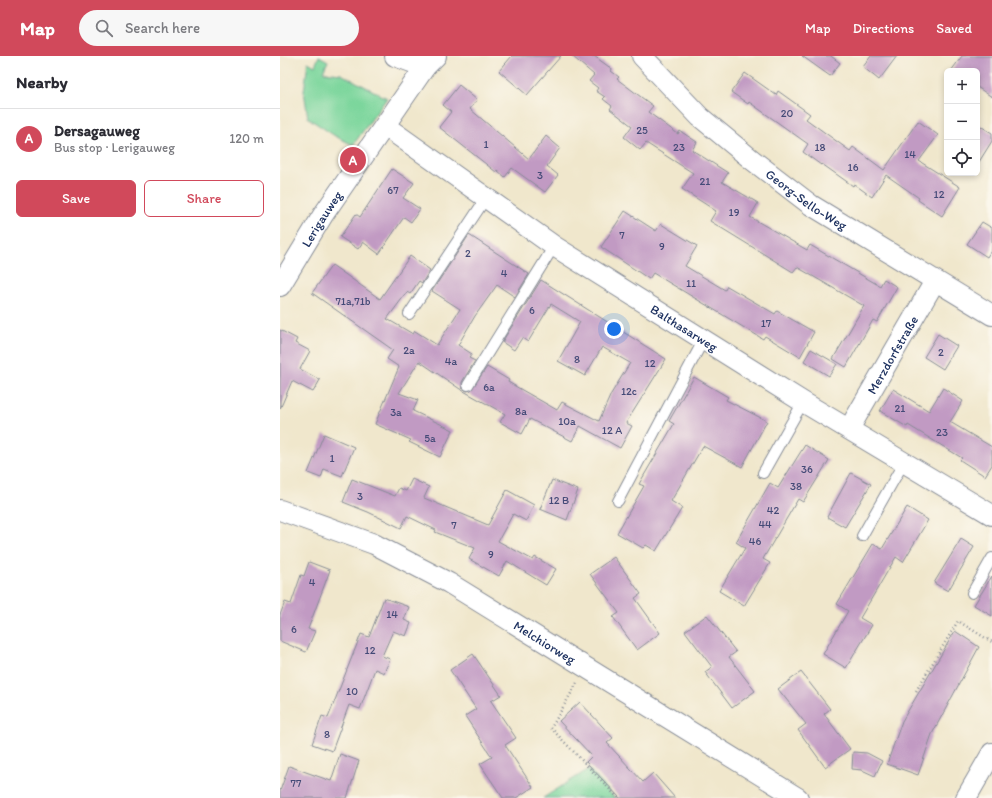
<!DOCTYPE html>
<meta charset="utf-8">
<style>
:root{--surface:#fff;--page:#f7f7f7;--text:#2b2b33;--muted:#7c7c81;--line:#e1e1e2;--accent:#d1495b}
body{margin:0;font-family:Itim,sans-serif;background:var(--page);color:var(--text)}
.controls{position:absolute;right:12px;top:12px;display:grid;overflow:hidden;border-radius:6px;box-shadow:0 2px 6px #0003}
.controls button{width:36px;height:36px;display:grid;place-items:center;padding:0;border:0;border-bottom:1px solid var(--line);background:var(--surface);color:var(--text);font:20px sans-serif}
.you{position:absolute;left:334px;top:273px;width:14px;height:14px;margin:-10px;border:3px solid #fff;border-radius:50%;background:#1a73e8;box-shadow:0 0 0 6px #1a73e833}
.badge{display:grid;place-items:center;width:26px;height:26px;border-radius:50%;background:var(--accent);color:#fff;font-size:13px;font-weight:700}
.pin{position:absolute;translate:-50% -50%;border:2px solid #fff;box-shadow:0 1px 4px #0006}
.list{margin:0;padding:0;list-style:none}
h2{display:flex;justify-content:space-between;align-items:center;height:52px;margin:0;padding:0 16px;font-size:17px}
h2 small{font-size:13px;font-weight:400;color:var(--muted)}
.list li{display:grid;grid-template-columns:26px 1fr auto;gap:12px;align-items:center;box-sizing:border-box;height:60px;padding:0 16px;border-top:1px solid var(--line)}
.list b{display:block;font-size:15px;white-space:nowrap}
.list p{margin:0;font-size:13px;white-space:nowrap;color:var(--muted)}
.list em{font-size:13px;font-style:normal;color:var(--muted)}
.actions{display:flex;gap:8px;padding:12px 16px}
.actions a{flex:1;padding:9px 0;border:1px solid var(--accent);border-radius:6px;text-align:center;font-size:14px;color:var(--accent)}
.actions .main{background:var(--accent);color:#fff}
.icon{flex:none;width:22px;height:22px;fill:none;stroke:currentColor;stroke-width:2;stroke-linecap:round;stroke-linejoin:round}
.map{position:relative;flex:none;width:712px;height:742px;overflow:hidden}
header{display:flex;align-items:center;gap:24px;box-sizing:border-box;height:56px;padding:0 20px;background:var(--accent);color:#fff}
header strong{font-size:19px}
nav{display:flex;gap:22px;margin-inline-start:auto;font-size:14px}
.search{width:280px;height:36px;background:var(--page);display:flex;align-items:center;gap:10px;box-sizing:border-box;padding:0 14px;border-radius:22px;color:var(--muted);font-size:15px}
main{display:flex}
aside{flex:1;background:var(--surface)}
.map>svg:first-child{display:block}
</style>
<header>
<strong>Map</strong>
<div class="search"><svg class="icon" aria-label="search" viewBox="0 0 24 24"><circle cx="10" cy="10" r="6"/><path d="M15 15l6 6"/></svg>Search here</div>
<nav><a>Map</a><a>Directions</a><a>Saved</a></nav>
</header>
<main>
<aside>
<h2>Nearby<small></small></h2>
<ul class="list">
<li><span class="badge">A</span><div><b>Dersagauweg</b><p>Bus stop · Lerigauweg</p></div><em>120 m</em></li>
</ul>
<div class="actions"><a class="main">Save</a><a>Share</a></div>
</aside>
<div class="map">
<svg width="712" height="742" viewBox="0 0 712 742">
<rect width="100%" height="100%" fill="#fbf7ec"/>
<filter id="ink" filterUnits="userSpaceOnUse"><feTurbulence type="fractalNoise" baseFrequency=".025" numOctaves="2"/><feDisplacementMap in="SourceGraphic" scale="8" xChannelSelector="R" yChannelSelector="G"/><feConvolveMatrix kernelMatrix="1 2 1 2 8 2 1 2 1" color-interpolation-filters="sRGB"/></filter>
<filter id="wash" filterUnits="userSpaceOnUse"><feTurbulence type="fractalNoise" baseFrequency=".012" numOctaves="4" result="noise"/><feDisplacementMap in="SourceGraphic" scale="16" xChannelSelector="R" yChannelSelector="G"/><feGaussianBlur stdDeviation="0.9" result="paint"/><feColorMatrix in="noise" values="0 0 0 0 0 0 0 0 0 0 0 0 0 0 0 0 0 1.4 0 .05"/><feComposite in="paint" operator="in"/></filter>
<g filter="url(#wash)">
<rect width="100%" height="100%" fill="#f0e7cc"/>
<path fill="#7bd69c" stroke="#4b827d" d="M39,0L48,5L43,16L61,18L107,42L73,89L55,80L28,62L24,35L28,6L35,10Z
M309,713L335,742H263Z"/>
<g id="blocks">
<path fill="#c19ac3" d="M232,0H281L247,39L219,15Z
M292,0H314L332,13L331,15L339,21L337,23L373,50L368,56L398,78L400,75L417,86L412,94L448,117L442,126L478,147L470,161L527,194L530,189L600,230L604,223L617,231L597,266L593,264L566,311L553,303L584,250L517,211L513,216L430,165L436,155L402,133L413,117L366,87L360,94L344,81L352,70L330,53L332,50L323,43L325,41L316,35L318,32L309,25L314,19Z
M522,0H551L560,7L550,20Z
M591,0H617L599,24L583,11Z
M682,0H712V41L697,31V15H671Z
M465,17L496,39L498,35L530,58L526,63L570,95L573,91L604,114L638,65L658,79L639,105L680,131L662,160L638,144L639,142L606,119L592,141L574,128L573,130L542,108L541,109L523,96L528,88L469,46L468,48L451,36Z
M179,29L197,44L190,53L249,103L266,80L280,92L267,110L278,119L265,136L232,112L225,121L217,114L216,116L159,71L171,56L163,49Z
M697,68L712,77V85L697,109Z
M112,113L134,127L123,142L140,153L131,166L124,161L99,198L83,186L78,193L60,181L76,158L80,161Z
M345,155L376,175L381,168L417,190L405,210L445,234L447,230L495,258L497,255L534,276L520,301L485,280L483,283L373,217L369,223L321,191Z
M702,166L712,172V193L707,201L687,188Z
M189,179L249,218L235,241L217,229L195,260L178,289L192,298L189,302L195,305L182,326V332L187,335L191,334L207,311L229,324L228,326L277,354L282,346L319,365L331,338L350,307L322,291L305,320L278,305L300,266L271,248L248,286L242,282L234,294L222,286L261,224L386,303L346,367L352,370L340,392L300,370L292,385L250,363L242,378L220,366L225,358L180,333L139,305L119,337L138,344L133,355L173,374L160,401L129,386L131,384L95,368L119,311L107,303L113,294L32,237L52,209L100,243L130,200L150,214L142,227L139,225L130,238L127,236L107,263L133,278L135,275L157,289L180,253L152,235Z
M0,274L17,283L15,287L30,295L20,313L40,324L33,336L12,325L0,353Z
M658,278L677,290L663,313L644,301Z
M531,293L557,308L549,320L524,305Z
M414,321L448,341L446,344L487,365L462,411L423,390L391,445L402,452L376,495L366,489L363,492L337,477L364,430L359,428L394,368L389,365Z
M663,332L683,345L670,366L712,391V409L705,420L680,404L682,402L628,369L627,371L600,355L613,333L649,355Z
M44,378L74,391L62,420L44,413L41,422L28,417Z
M525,389L549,404L523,446L518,443L483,503L490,507L464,550L439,535L465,492L456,486L490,427L498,432Z
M571,417L591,428L565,471L547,461Z
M72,423L115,440L119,432L126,435L132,423L149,431L144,442L208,469L227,434L254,449L246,465L233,458L218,485L253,504L255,501L276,513L266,529L227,505L219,520L189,503L195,492L155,476L156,474L127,460L121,472L88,456L63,446Z
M272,424L298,434L287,464L260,453Z
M627,451L648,464L623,506L616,501L580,562L592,569L566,612L543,598L568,555L557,548L593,488L602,493Z
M681,483L694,491L668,535L654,527Z
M334,501L361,538L355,542L380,577L357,594L333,561L339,557L310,518Z
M29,506L50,514L28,573L35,575L26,596L0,585V559L5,546L11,548L21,519L24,520Z
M712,520V560L694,549Z
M104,542L129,551L124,564L131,567L126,580L113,575L102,600L110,603L104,617L95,613L80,653L69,649L52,695L32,688L42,660L48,662L81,578L89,581Z
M427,559L456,596L449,601L475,635L452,652L425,616L432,611L405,575Z
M675,575L699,591L652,678L638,719L607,708L622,665Z
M193,598L221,639L211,645L236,682L225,689L253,731L236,742H223L200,708L212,701L185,660L196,653L170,614Z
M521,616L550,653L544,658L570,693L545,711L518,674L526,668L498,633Z
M300,646L333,682L327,687L363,726L373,717L395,742H340L306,706L312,700L279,665Z
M573,696L587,697L602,705L595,720L582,714L572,713Z
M60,698L79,705L67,742H0V735L9,710L51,725Z"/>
</g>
</g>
<g filter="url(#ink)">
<use href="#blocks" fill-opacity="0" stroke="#868b95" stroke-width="1"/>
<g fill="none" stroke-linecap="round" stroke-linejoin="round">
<defs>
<path id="lane" d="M129,258L206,142
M188,329L274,190
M483,417L523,346
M338,445L424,283
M582,480L624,406
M692,537L712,502"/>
<g id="street">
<path d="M115,0L145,11"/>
<path id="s1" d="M362,0L420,61L471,103L531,149L712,259"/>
<path id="s2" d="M105,70L274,190L523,346L712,459"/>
<path id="s3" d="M0,230L43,159L145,11L156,0"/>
<path id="s4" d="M569,373L655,225"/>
<path id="s5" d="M0,454L94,488L169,527L518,742"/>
<path d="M686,742L712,697"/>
</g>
</defs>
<use href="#lane" stroke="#868b95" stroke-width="12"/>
<use href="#street" stroke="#868b95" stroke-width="22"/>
<path stroke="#868b95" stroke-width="2.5" stroke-dasharray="1 3" stroke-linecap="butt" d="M297,627L271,672L338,742
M636,635L678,565L712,586"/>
<use href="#lane" stroke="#fff" stroke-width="10"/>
<use href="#street" stroke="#fff" stroke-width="20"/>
</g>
</g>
<g text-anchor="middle" stroke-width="3" stroke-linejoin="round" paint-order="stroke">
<g font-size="11" fill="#444a77">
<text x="507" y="61">20</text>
<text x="362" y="78">25</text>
<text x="206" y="92">1</text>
<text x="399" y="95">23</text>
<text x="540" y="95">18</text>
<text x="630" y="102">14</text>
<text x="573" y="115">16</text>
<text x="260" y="123">3</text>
<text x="425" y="129">21</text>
<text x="113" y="138">67</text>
<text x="659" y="142">12</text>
<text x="454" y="160">19</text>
<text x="342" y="183">7</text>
<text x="382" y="194">9</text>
<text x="188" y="201">2</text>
<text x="224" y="221">4</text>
<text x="411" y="231">11</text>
<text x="73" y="249">71a,71b</text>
<text x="252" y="258">6</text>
<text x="486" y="271">17</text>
<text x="129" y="298">2a</text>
<text x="661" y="300">2</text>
<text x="297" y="307">8</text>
<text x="171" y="309">4a</text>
<text x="370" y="311">12</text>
<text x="209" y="335">6a</text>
<text x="349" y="339">12c</text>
<text x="620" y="356">21</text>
<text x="241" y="359">8a</text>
<text x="116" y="360">3a</text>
<text x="287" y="369">10a</text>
<text x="332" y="378">12 A</text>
<text x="662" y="380">23</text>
<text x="150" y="386">5a</text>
<text x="52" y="406">1</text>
<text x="527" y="417">36</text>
<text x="516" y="434">38</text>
<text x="80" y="444">3</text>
<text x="279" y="448">12 B</text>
<text x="493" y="458">42</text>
<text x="485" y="472">44</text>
<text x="174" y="473">7</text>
<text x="475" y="489">46</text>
<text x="211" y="502">9</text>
<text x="32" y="530">4</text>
<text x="112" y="562">14</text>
<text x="14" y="577">6</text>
<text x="90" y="598">12</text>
<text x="72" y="639">10</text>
<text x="47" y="682">8</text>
<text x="16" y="731">77</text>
</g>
<g font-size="13" fill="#1b2f5e" stroke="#fbf7ec">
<text dy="5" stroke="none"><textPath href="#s1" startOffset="219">Georg-Sello-Weg</textPath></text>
<text dy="5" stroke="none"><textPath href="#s3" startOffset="79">Lerigauweg</textPath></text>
<text dy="5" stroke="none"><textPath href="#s2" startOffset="361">Balthasarweg</textPath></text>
<text dy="5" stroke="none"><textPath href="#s4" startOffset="86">Merzdorfstraße</textPath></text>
<text dy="5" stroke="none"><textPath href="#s5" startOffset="297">Melchiorweg</textPath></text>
</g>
</g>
</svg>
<div class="controls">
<button>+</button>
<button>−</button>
<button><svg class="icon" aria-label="locate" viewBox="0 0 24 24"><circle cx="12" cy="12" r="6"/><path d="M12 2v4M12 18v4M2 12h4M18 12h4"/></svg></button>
</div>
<div class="you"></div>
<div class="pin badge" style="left:73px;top:104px">A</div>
</div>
</main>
